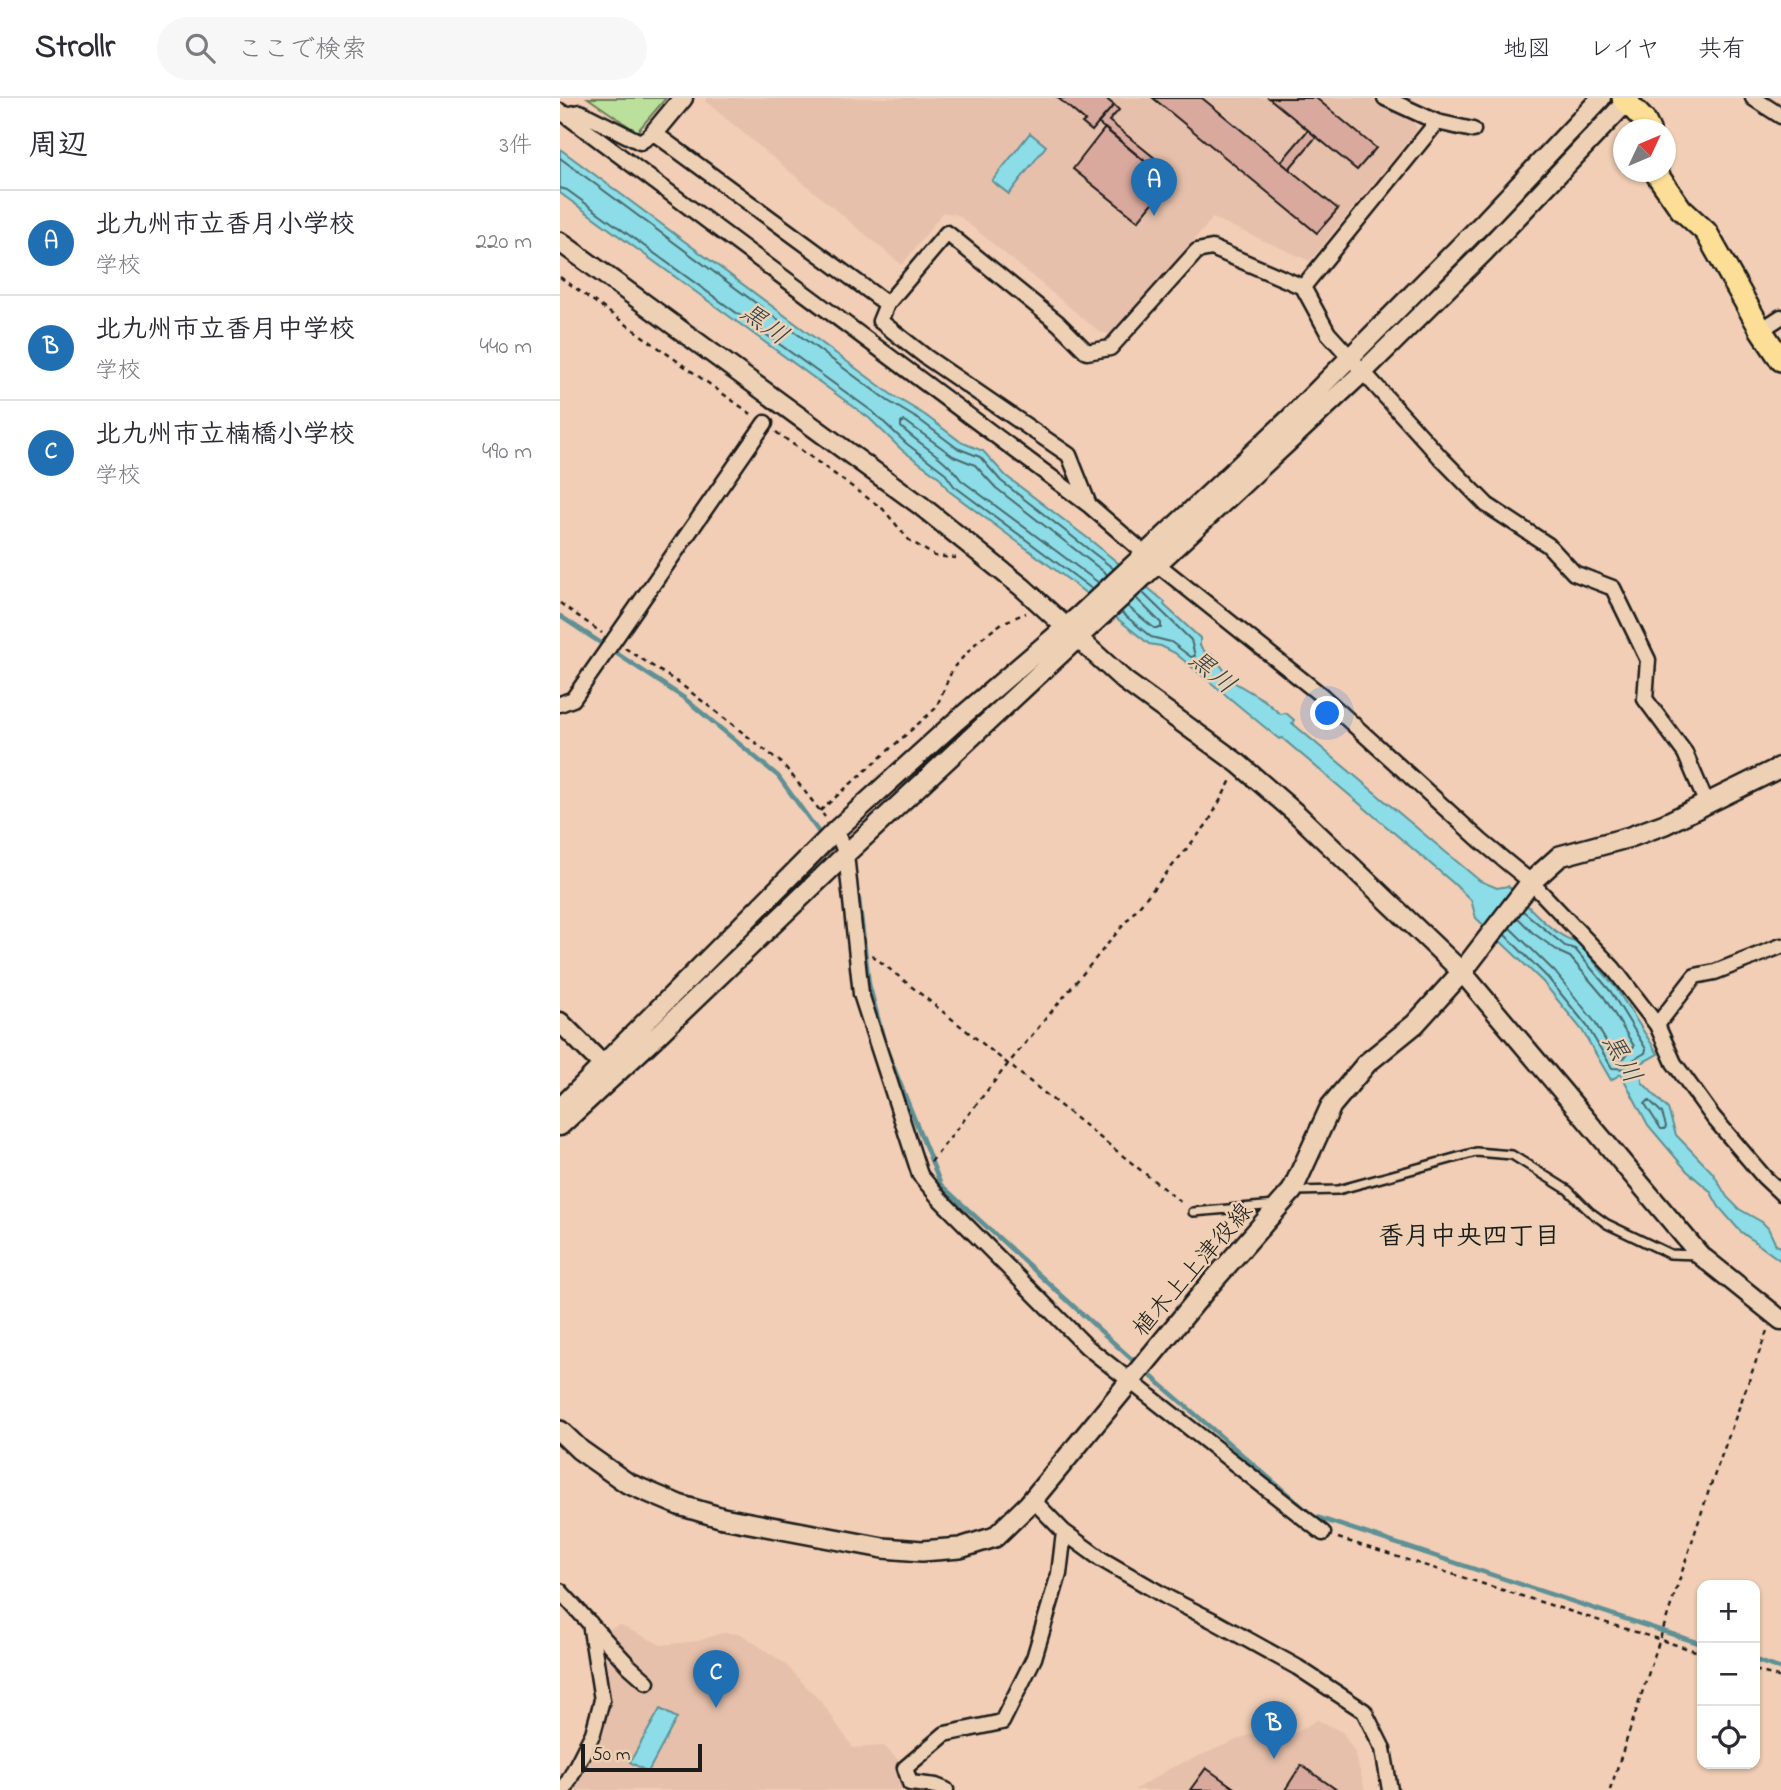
<!DOCTYPE html>
<html lang="ja">
<meta charset="utf-8">
<style>
:root{--surface:#fff;--page:#f7f7f7;--text:#2b2b33;--muted:#7c7c81;--line:#e1e1e2;--accent:#1f6fb2}
body{margin:0;font-family:"Indie Flower","Klee One",sans-serif;background:var(--page);color:var(--text)}
.controls{position:absolute;right:21px;bottom:21px;display:grid;overflow:hidden;border-radius:14px;box-shadow:0 2px 5px #0004}
.controls button{width:63px;height:63px;display:grid;place-items:center;padding:0;border:0;border-bottom:2px solid var(--line);background:var(--surface);color:var(--text);font:35px sans-serif}
.compass{position:absolute;left:1053px;top:21px;width:63px;height:63px;border-radius:50%;background:var(--surface);box-shadow:0 2px 5px #0004;rotate:46deg}
.scale{position:absolute;left:21px;bottom:18px;width:121px;box-sizing:border-box;padding-left:7px;border:4px solid #1c1c1c;border-top:0;font-size:19px;line-height:24px;white-space:nowrap;color:#1c1c1c;-webkit-text-stroke:5px #eed1b5;paint-order:stroke}
.you{position:absolute;left:768px;top:616px;width:24px;height:24px;margin:-18px;border:5px solid #fff;border-radius:50%;background:#1a73e8;box-shadow:0 0 0 10px #1a73e833}
.badge{display:grid;place-items:center;width:46px;height:46px;border-radius:50%;background:var(--accent);color:#fff;font-size:23px;font-weight:700}
.pin{position:absolute;translate:-50% -58px;filter:drop-shadow(0 2px 4px #0008)}
.pin::after{content:'';position:absolute;top:37px;width:24px;height:21px;background:inherit;clip-path:polygon(0 0,100% 0,50% 100%)}
.list{margin:0;padding:0;list-style:none}
h2{display:flex;justify-content:space-between;align-items:center;height:91px;margin:0;padding:0 28px;font-size:30px}
h2 small{font-size:23px;font-weight:400;color:var(--muted)}
.list li{display:grid;grid-template-columns:46px 1fr auto;gap:21px;align-items:center;box-sizing:border-box;height:105px;padding:0 28px;border-top:2px solid var(--line)}
.list b{display:block;font-size:26px;white-space:nowrap}
.list p{margin:0;font-size:23px;white-space:nowrap;color:var(--muted)}
.list em{font-size:23px;font-style:normal;color:var(--muted)}
.icon{flex:none;width:38px;height:38px;fill:none;stroke:currentColor;stroke-width:2;stroke-linecap:round;stroke-linejoin:round}
.map{position:relative;flex:none;width:1221px;height:1692px;overflow:hidden}
header{display:flex;align-items:center;gap:42px;box-sizing:border-box;height:98px;padding:0 35px;background:var(--surface);border-bottom:2px solid var(--line)}
header strong{font-size:33px}
nav{display:flex;gap:38px;margin-inline-start:auto;font-size:24px}
.search{width:490px;height:63px;background:var(--page);display:flex;align-items:center;gap:18px;box-sizing:border-box;padding:0 24px;border-radius:38px;color:var(--muted);font-size:26px}
main{display:flex}
aside{flex:1;background:var(--surface)}
.map>svg:first-child{display:block}
</style>
<header>
<strong>Strollr</strong>
<div class="search"><svg class="icon" aria-label="search" viewBox="0 0 24 24"><circle cx="10" cy="10" r="6"/><path d="M15 15l6 6"/></svg>ここで検索</div>
<nav><a>地図</a><a>レイヤ</a><a>共有</a></nav>
</header>
<main>
<aside>
<h2>周辺<small>3件</small></h2>
<ul class="list">
<li><span class="badge">A</span><div><b>北九州市立香月小学校</b><p>学校</p></div><em>220 m</em></li>
<li><span class="badge">B</span><div><b>北九州市立香月中学校</b><p>学校</p></div><em>440 m</em></li>
<li><span class="badge">C</span><div><b>北九州市立楠橋小学校</b><p>学校</p></div><em>490 m</em></li>
</ul>
</aside>
<div class="map">
<svg width="1221" height="1692" viewBox="0 0 1221 1692">
<rect width="100%" height="100%" fill="#f1ceb5"/>
<filter id="ink" filterUnits="userSpaceOnUse"><feTurbulence type="fractalNoise" baseFrequency=".0143" numOctaves="2"/><feDisplacementMap in="SourceGraphic" scale="14" xChannelSelector="R" yChannelSelector="G"/><feConvolveMatrix kernelMatrix="1 2 1 2 8 2 1 2 1" color-interpolation-filters="sRGB"/></filter>
<g filter="url(#ink)">
<path fill="#e6c0ab" d="M147,0H809L852,21L857,32L750,163L653,120L553,236L541,235L398,117L383,114L342,167L145,3Z
M60,1527L101,1547L138,1543L162,1535L181,1536L224,1565L263,1606L293,1650L324,1648L368,1692H11L38,1637V1541L46,1532Z
M757,1622L782,1634L794,1653L805,1692H574L613,1669L698,1633L724,1642Z"/>
<path fill="#bbe09b" stroke="#6c7e5c" stroke-width="2" d="M28,0H106L77,34Z"/>
<path fill="#8cdde7" stroke="#5f9096" stroke-width="2" d="M470,35L486,48L449,96L432,83Z
M0,51L332,297L365,317L401,344L423,353L446,378L534,445L605,504L604,507L640,540V548L645,554L654,558L672,583L704,602L720,616L726,615L734,622L732,625L920,783L937,790L948,788C964,803 996,842 1017,843L1056,890L1098,956L1078,967L1081,971L1082,984L1108,1011L1116,1037L1153,1075L1167,1099L1179,1111L1202,1124L1208,1130L1216,1147L1221,1149V1163L1180,1133L1159,1109L1150,1093L1127,1073L1088,1027L1061,976L1051,982L1022,932L983,884L916,820L911,802L892,784L722,640L719,641L615,555L601,548L589,546L513,485L389,393L379,379L342,352L309,320L0,95Z
M100,1611L117,1620L88,1674L70,1664Z"/>
<g fill="none" stroke-linecap="round" stroke-linejoin="round">
<path stroke="#49696d" stroke-width="2" d="M0,60L328,303L361,323L397,350L420,359L441,383L554,471
M0,90L7,92L313,314L347,346L384,374L394,388L532,491
M539,485L401,382C385,359 361,348 341,329V325L345,323L393,358L415,367L436,390L548,477
M567,508L594,530H601V525L576,500
M561,514L591,539L611,544L631,559L635,558L631,542L582,494
M950,830L995,874L1034,923L1056,960H1064L1074,948L1044,899L1010,859L1001,855L973,835L958,820
M945,837L988,880L1027,928L1052,970L1071,971L1073,962L1085,955L1086,951L1051,894L1015,851L1005,848L963,813
M1089,1002L1102,1015L1106,1028L1105,1031H1101L1085,1006Z"/>
<path stroke="#5f9096" stroke-width="4.5" d="M0,518L124,600L218,678L263,740
M296,796L299,801L309,886L326,950L381,1087L578,1267
M584,1272L753,1418L1142,1546
M1195,1562L1221,1571"/>
</g>
<path fill="#daa99d" stroke="#1c1c1c" stroke-width="2" d="M498,0H545L554,7L532,33L522,25L525,23Z
M593,0H642L778,111L757,135Z
M709,0H756L816,50L797,72Z
M554,7L559,12L549,23L612,74L606,81L538,25Z
M545,30L610,84L578,123L513,71Z
M748,32L756,39L729,71L721,64Z
M741,1667L777,1692H725Z
M646,1670L677,1692H630Z"/>
<g fill="none" stroke-linecap="round" stroke-linejoin="round">
<defs>
<path id="service" d="M736,1093L778,1092L916,1054L952,1057L1008,1092L1029,1113L1047,1126L1110,1156L1137,1157
M633,1114L716,1107"/>
<path id="minor" d="M825,0L877,24L913,32
M1193,0L1221,18
M0,13L530,408L597,466L761,597L921,743L971,784L1053,870L1097,927L1114,965L1153,1019L1204,1079L1221,1095
M5,17L20,14L80,44L94,35L327,206
M743,189L877,24
M1201,232L1221,219
M529,407L509,357L366,259L320,223L327,206L387,135L498,225L527,254L550,250L637,153L652,150L743,189L768,235L881,360L927,407L988,447L1014,475L1053,490L1088,562L1085,601L1125,655L1146,704
M0,606L13,601L205,325
M276,732L286,756L301,896L360,1077L380,1101L527,1249L763,1435
M1097,927L1135,878L1155,874L1221,848
M473,1402L504,1434L541,1461L610,1501L652,1522L737,1569L804,1613L823,1651L830,1692
M0,1493L69,1568L87,1584
M4,1692L33,1635L42,1602L30,1525
M386,1692L376,1688L350,1685L345,1670L385,1636L442,1624L474,1560L499,1476L504,1434"/>
<path id="tertiary" d="M94,35L123,0
M0,144L360,407L462,489L565,583L679,666L738,717L902,874L1140,1157L1221,1222
M0,924L43,967
M0,1010L276,732L394,625L521,516L728,322L925,123L1041,0
M0,1028L99,936L286,756L803,274L924,154L1070,0"/>
<path id="secondary" d="M0,1333L20,1352L67,1385L119,1407L163,1420L323,1450L362,1453L400,1450L435,1439L469,1406L646,1191L732,1093L771,1008L807,965L855,926L902,874L971,784L1000,758L1070,739L1105,726L1221,669"/>
<path id="primary" d="M1063,0L1084,22L1089,32
M1097,74L1098,78L1121,111L1146,134L1201,232L1221,262"/>
</defs>
<use href="#service" stroke="#1c1c1c" stroke-width="12"/>
<use href="#minor" stroke="#1c1c1c" stroke-width="19"/>
<use href="#tertiary" stroke="#1c1c1c" stroke-width="23"/>
<use href="#secondary" stroke="#1c1c1c" stroke-width="24"/>
<use href="#primary" stroke="#1c1c1c" stroke-width="26"/>
<path stroke="#1c1c1c" stroke-width="2.5" stroke-dasharray="5 5" stroke-linecap="butt" d="M0,179L194,318
M216,334L323,411L349,442L375,458L396,460
M0,505L42,535
M65,550L123,588L223,666L265,719
M260,713L376,610L393,570L418,543L442,525L466,515
M312,857L623,1106
M371,1064L448,966L648,725L671,682
M778,1440L1142,1555
M1195,1572L1221,1580
M1050,1692L1149,1392L1207,1233"/>
<use href="#service" stroke="#eed1b5" stroke-width="7"/>
<use href="#minor" stroke="#eed1b5" stroke-width="14"/>
<use href="#tertiary" stroke="#eed1b5" stroke-width="18"/>
<use href="#secondary" stroke="#eed1b5" stroke-width="19"/>
<use href="#primary" stroke="#fcde96" stroke-width="21"/>
</g>
</g>
<g text-anchor="middle" stroke-width="5" stroke-linejoin="round" paint-order="stroke">
<g font-size="24" fill="#1c1c1c" stroke="#eed1b5">
<text transform="translate(632 1171) rotate(-49)" y="8">植木上上津役線</text>
</g>
<g font-size="26" font-style="italic" fill="#324345" stroke="#eed1b5">
<text transform="translate(205 225) rotate(36)" y="9">黒川</text>
<text transform="translate(653 573) rotate(40)" y="9">黒川</text>
<text transform="translate(1063 960) rotate(61)" y="9">黒川</text>
</g>
<g font-size="26" font-weight="bold" fill="#1c1c1c" stroke="#eed1b5">
<text x="909" y="1146">香月中央四丁目</text>
</g>
</g>
</svg>
<div class="controls">
<button>+</button>
<button>−</button>
<button><svg class="icon" aria-label="locate" viewBox="0 0 24 24"><circle cx="12" cy="12" r="6"/><path d="M12 2v4M12 18v4M2 12h4M18 12h4"/></svg></button>
</div>
<svg class="compass" viewBox="-18 -18 36 36"><path d="M0-13l5 13h-10z" fill="#e53935"/><path d="M0 13l5-13h-10z" fill="#7c7c81"/></svg>
<div class="scale">50 m</div>
<div class="you"></div>
<div class="pin badge" style="left:594px;top:118px">A</div>
<div class="pin badge" style="left:714px;top:1661px">B</div>
<div class="pin badge" style="left:156px;top:1610px">C</div>
</div>
</main>
